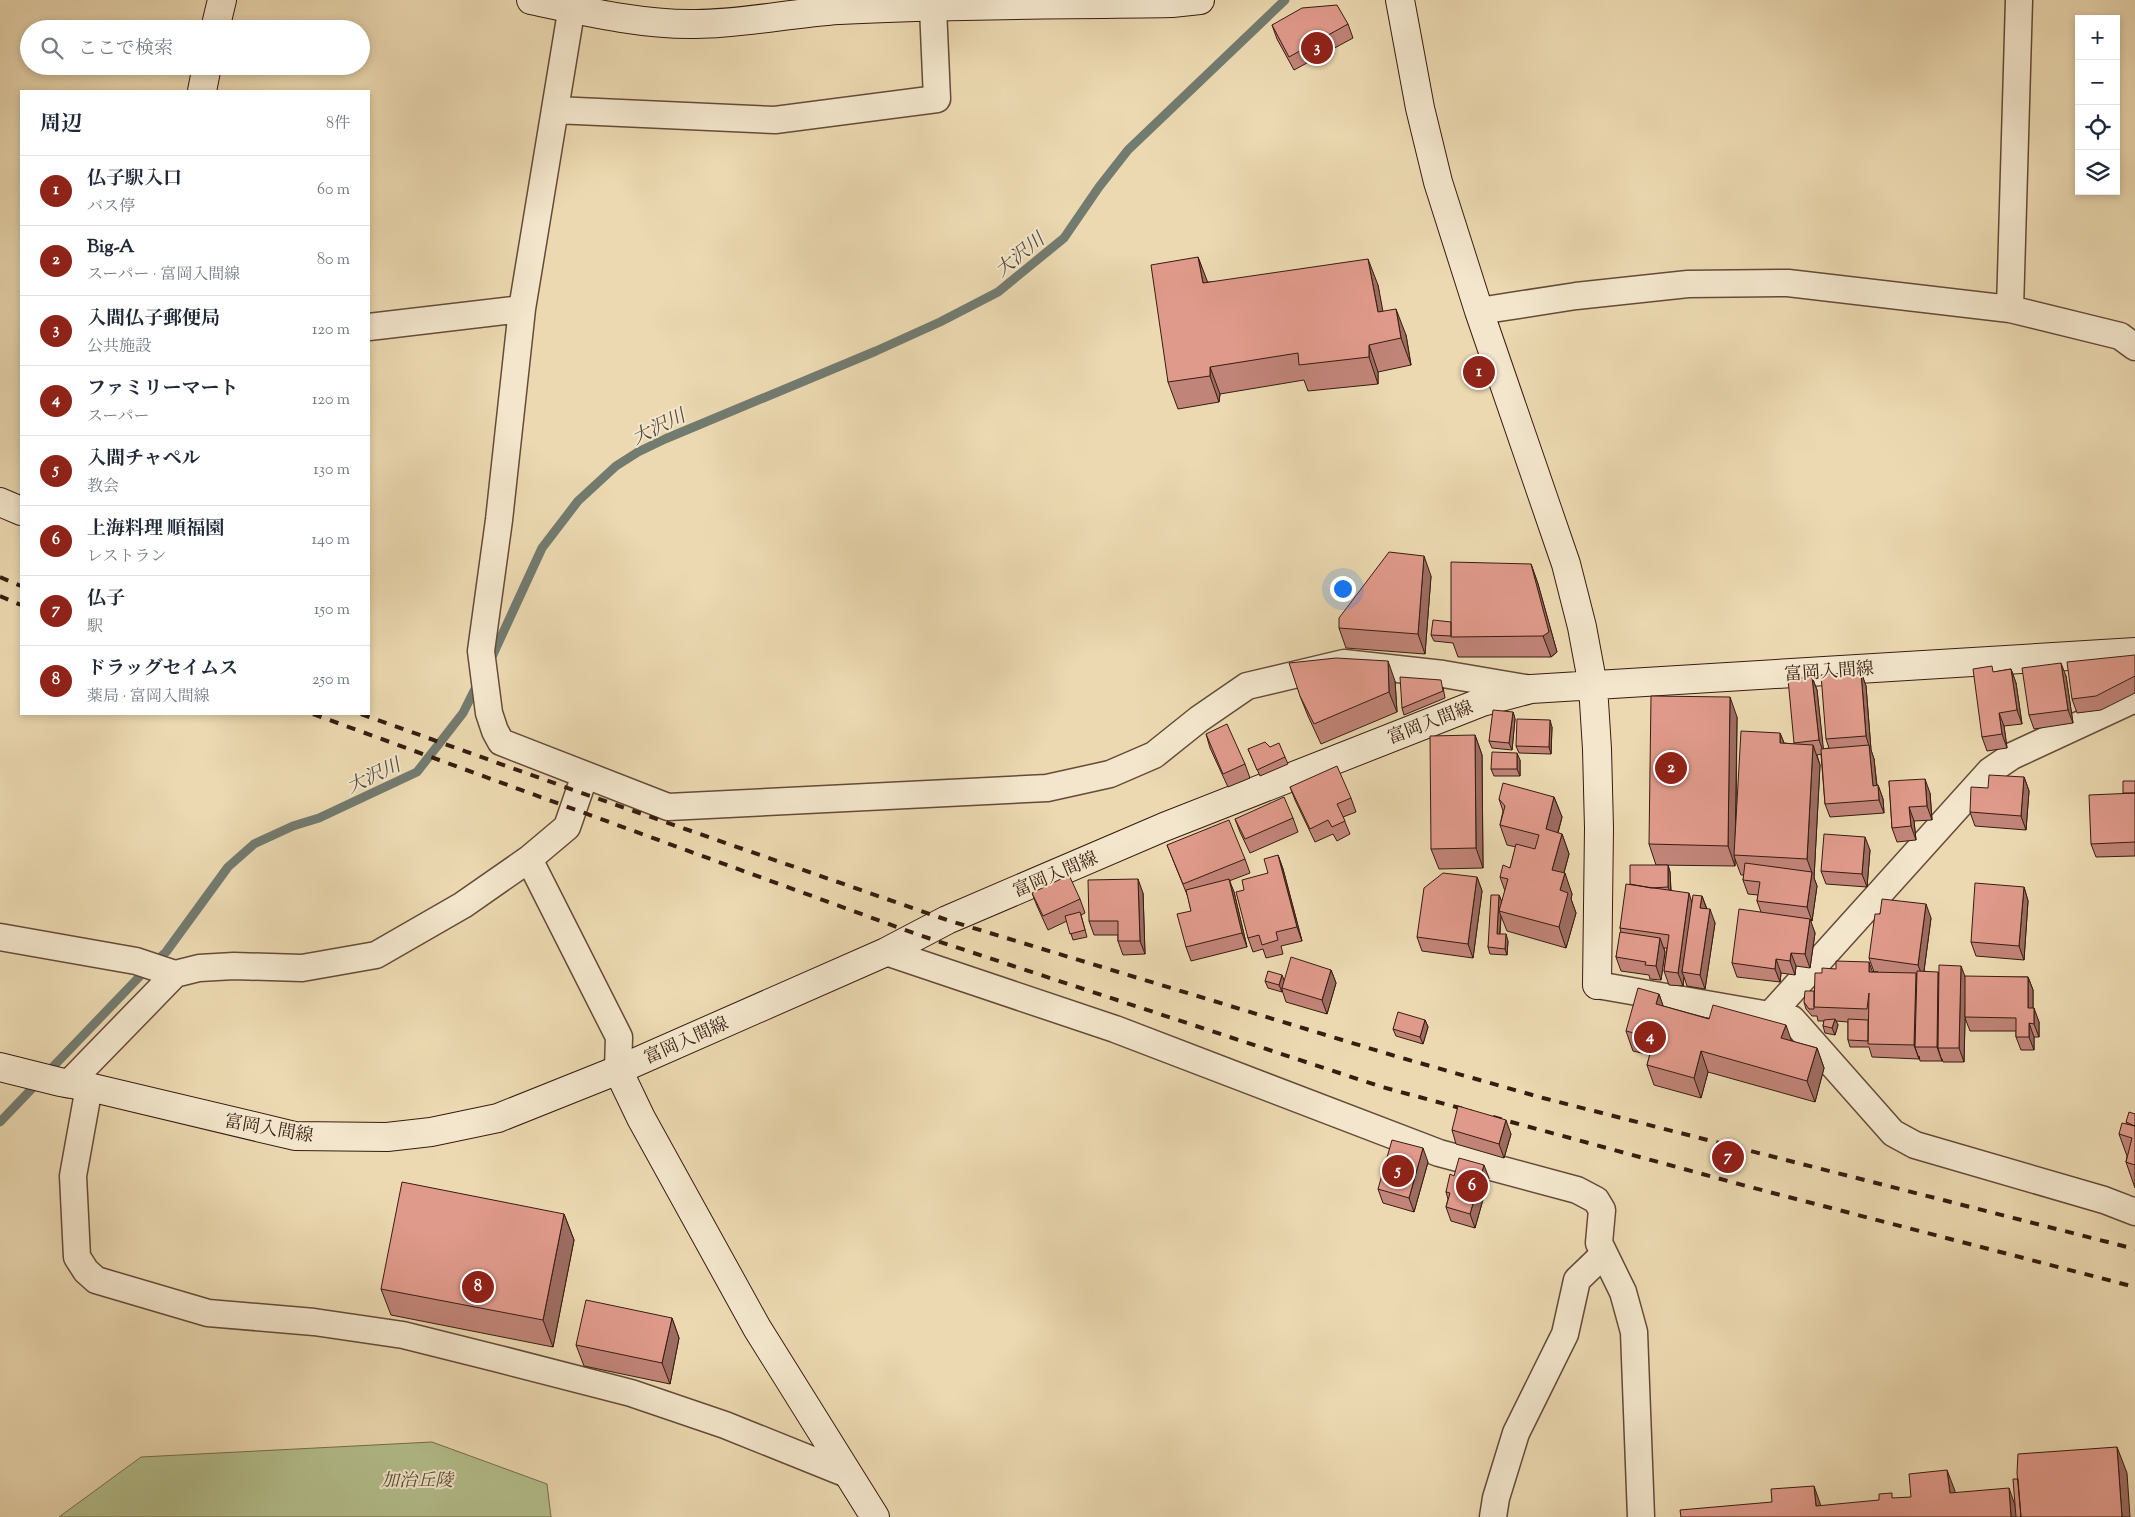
<!DOCTYPE html>
<html lang="ja">
<meta charset="utf-8">
<style>
:root{--surface:#fff;--page:#f2f2f3;--text:#1f2937;--muted:#747a83;--line:#e0e1e3;--accent:#8f2418}
body{margin:0;font-family:"Sorts Mill Goudy","Noto Serif JP",serif;background:var(--page);color:var(--text)}
.controls{position:absolute;right:15px;top:15px;display:grid;overflow:hidden;border-radius:0px;box-shadow:0 2px 8px #0003}
.controls button{width:45px;height:45px;display:grid;place-items:center;padding:0;border:0;border-bottom:1px solid var(--line);background:var(--surface);color:var(--text);font:25px sans-serif}
.you{position:absolute;left:1342px;top:588px;width:18px;height:18px;margin:-12px;border:4px solid #fff;border-radius:50%;background:#1a73e8;box-shadow:0 0 0 8px #1a73e833}
.badge{display:grid;place-items:center;width:32px;height:32px;border-radius:50%;background:var(--accent);color:#fff;font-size:16px;font-weight:700}
.pin{position:absolute;translate:-50% -50%;border:2px solid #fff;box-shadow:0 1px 5px #0006}
.list{margin:0;padding:0;list-style:none}
h2{display:flex;justify-content:space-between;align-items:center;height:65px;margin:0;padding:0 20px;font-size:21px}
h2 small{font-size:16px;font-weight:400;color:var(--muted)}
.list li{display:grid;grid-template-columns:32px 1fr auto;gap:15px;align-items:center;box-sizing:border-box;height:70px;padding:0 20px;border-top:1px solid var(--line)}
.list b{display:block;font-size:19px;white-space:nowrap}
.list p{margin:0;font-size:16px;white-space:nowrap;color:var(--muted)}
.list em{font-size:16px;font-style:normal;color:var(--muted)}
.icon{flex:none;width:28px;height:28px;fill:none;stroke:currentColor;stroke-width:2;stroke-linecap:round;stroke-linejoin:round}
.map{position:relative;flex:none;width:2135px;height:1517px;overflow:hidden}
.search{position:absolute;background:var(--surface);box-shadow:0 2px 8px #0003;left:20px;top:20px;width:350px;height:55px;display:flex;align-items:center;gap:12px;box-sizing:border-box;padding:0 18px;border-radius:28px;color:var(--muted);font-size:19px}
.panel{position:absolute;background:var(--surface);box-shadow:0 2px 8px #0003;left:20px;top:90px;width:350px;height:625px;border-radius:0px}
.map>svg:first-child{display:block}
</style>
<div class="map">
<svg width="2135" height="1517" viewBox="0 0 2135 1517">
<rect width="100%" height="100%" fill="#ecd9b1"/>
<filter id="stains"><feTurbulence type="fractalNoise" baseFrequency=".004" numOctaves="4"/><feColorMatrix values="0 0 0 0 .2 0 0 0 0 .09 0 0 0 0 .02 0 0 0 .5 -.17"/></filter>
<radialGradient id="worn" r=".72"><stop offset=".6" stop-color="#630" stop-opacity="0"/><stop offset="1" stop-color="#630" stop-opacity=".3"/></radialGradient>
<path fill="#b4c08e" stroke="#766e4f" d="M432,1442L547,1484L551,1517H59L141,1457Z"/>
<g fill="none" stroke-linecap="round" stroke-linejoin="round">
<path stroke="#727b70" stroke-width="9" d="M490,661L542,548L578,501L616,466L638,452L665,439L876,351L940,322L998,292L1064,238L1099,187L1128,150L1285,0
M0,1122L141,975L166,952L228,867L254,844L293,826L319,818L417,772L463,713L478,683"/>
<defs>
<path id="street" d="M573,0L522,309L499,520L481,651L489,713L495,731L501,742L668,807L1047,788L1110,774L1154,755L1199,719L1247,686L1344,663L1443,674L1531,689
M555,110L775,120L937,99L933,8
M2010,309L2019,0
M1479,311L1576,296L1688,284L1788,283L2010,309L2120,336L2135,347
M369,327L522,309
M529,859L619,1037L618,1070
M0,937L136,961L175,974
M886,952L1115,1029L1439,1153L1577,1190L1596,1200L1602,1210L1599,1243L1623,1292L1634,1332L1641,1517
M1597,985L1792,1019L1893,1133L1915,1145L2104,1200L2135,1212
M1770,1015L1990,771L2012,756L2135,699
M68,1084L175,974L199,968L234,966L302,968L376,955L463,905L529,859L567,827L585,775
M89,1087L73,1176L77,1257L86,1271L96,1280L208,1313L314,1322L403,1335L499,1359L631,1393L725,1425L847,1474
M1493,1517L1496,1498L1516,1433L1565,1334L1577,1280L1604,1254"/>
<path id="secondary" d="M531,0C583,11 642,25 696,24C743,24 791,13 839,10C949,4 1061,5 1172,3L1200,0
M1400,0L1420,108L1438,182L1479,311L1566,564L1582,627L1593,686L1597,749L1599,828L1597,985
M215,29L222,0
M202,91L207,66
M0,502L21,511
M0,1067L60,1082L89,1087L295,1136L387,1137L431,1132L498,1118L618,1070L886,952L947,920L1164,827L1482,702L1531,689L2135,652
M618,1070L641,1118L757,1328L875,1517"/>
</defs>
<use href="#street" stroke="#644b38" stroke-width="29"/>
<use href="#secondary" stroke="#371c10" stroke-width="30"/>
<use href="#street" stroke="#f3e6cc" stroke-width="26"/>
<use href="#secondary" stroke="#f3e6cc" stroke-width="28"/>
<path stroke="#371c10" stroke-width="4" stroke-dasharray="9 9" stroke-linecap="butt" d="M0,577L21,586
M0,596L21,605
M313,714L919,935L1382,1087L1471,1111
M361,714L579,792L947,920L1395,1056L1543,1098L2135,1249
M1493,1117L1750,1187L2135,1287"/>
</g>
<path fill="#c18478" stroke="#371c10" d="M1348,24L1353,38L1294,70L1277,39L1272,25Z
M1198,257L1207,282L1378,285L1382,311L1406,335L1411,365L1378,372V384L1308,391L1304,380L1220,394L1219,402L1178,409L1168,382Z
M1531,564L1538,584L1557,652L1551,657H1458L1453,643L1434,641L1431,635L1451,622Z
M1431,576L1425,654L1346,648L1339,628Z
M2135,655V693L2101,710L2077,713L2072,699Z
M2011,669L2016,683L2022,724L2004,726L2007,748L1987,751L1982,737L1994,672Z
M1861,672L1866,686L1871,750L1874,759L1877,785H1878L1883,799L1884,813L1830,817L1825,804L1821,754L1817,755L1820,765L1814,878L1817,886L1812,921H1810L1815,933L1810,968L1796,966L1795,975L1781,973L1780,982L1737,977L1732,963L1761,912L1757,901L1758,895L1748,894L1743,880L1744,875H1741L1735,859V866L1656,865L1649,844L1737,717L1736,819L1780,733L1784,743L1794,744L1812,677L1817,690L1823,749L1829,748L1826,739Z
M2066,676L2073,723L2034,729L2029,715Z
M1395,681L1397,712L1321,744L1308,716L1300,696Z
M1443,687L1445,698L1404,715L1402,708Z
M1513,712L1515,719L1512,750L1492,748L1489,741Z
M1552,727L1551,754L1519,753L1516,746Z
M1206,734L1245,764L1250,778L1228,787L1210,748Z
M1475,735L1482,755L1483,868L1439,869L1431,849Z
M1270,747L1285,757L1288,764L1260,776L1248,749Z
M1520,760V776H1494L1491,769Z
M2024,777L2029,791L2026,830L1975,826L1970,812L1988,788Z
M1889,781L1930,793L1932,820L1914,821L1916,840L1897,842L1892,828Z
M2135,781V856L2096,857L2091,844L2123,793Z
M1290,787L1351,798L1356,812L1343,817L1350,834L1337,841L1333,834L1315,842L1295,800Z
M1554,797L1562,817L1558,833L1562,834L1569,854L1564,873L1572,894L1571,899L1576,913L1566,948L1507,931L1501,916L1500,934L1508,941L1507,955L1490,954L1488,947L1499,895L1502,902L1505,891L1500,877L1510,868L1516,847L1507,845L1500,825L1503,811L1499,799Z
M1293,818L1298,832L1250,853L1240,832L1235,819Z
M1167,845L1245,859L1250,873L1229,881L1234,892L1247,947L1191,961L1186,947L1191,911L1188,897Z
M1870,850L1867,887L1826,884L1821,871Z
M1278,855L1283,869L1302,941L1281,946L1283,954L1266,958L1263,949L1253,952L1248,938L1244,890L1268,873Z
M1668,865L1670,872L1671,890L1692,902L1702,896L1707,909L1715,923L1705,989L1687,986L1684,977L1683,986L1669,985L1664,971L1667,948H1664L1665,952L1661,980L1650,979L1649,975L1621,971L1616,957L1621,932L1620,928L1630,884Z
M1477,877L1482,891L1473,958L1422,951L1417,937Z
M2024,887L2028,901L2024,960L1976,956L1971,942Z
M1032,893L1080,899L1085,913L1081,915L1087,937L1073,940L1067,921L1048,930L1037,906Z
M1143,893L1145,954L1123,955L1118,941V935H1094L1089,921Z
M1931,918L1924,971L1939,974L1965,978L2028,977L2033,990V1008L2039,1022V1037H2034V1050H2021L2016,1037V1031H1970L1965,1018L1964,1062H1943L1942,1059V1061H1920L1919,1056V1059L1872,1057L1869,1047H1850L1848,1040V1022L1836,1021L1838,1025L1835,1035L1825,1033L1823,1026L1824,1021H1818L1817,1016H1812L1806,1009L1804,1002L1814,991L1873,972H1878H1874L1869,958Z
M1331,970L1336,983L1327,1014L1286,1002L1282,990V992L1268,988L1265,981L1284,980Z
M1659,994L1663,1006L1817,1048L1824,1068L1815,1102L1708,1072L1701,1098L1654,1085L1647,1065L1650,1055L1633,1051L1626,1031Z
M1425,1020L1428,1027L1423,1044L1396,1036L1393,1029Z
M2135,1114V1188L2126,1162L2127,1156L2119,1134L2127,1124L2126,1122Z
M1452,1130L1511,1134L1504,1158L1456,1144Z
M1428,1162L1414,1212L1383,1203L1378,1189Z
M1454,1176L1489,1178L1475,1228L1451,1221L1446,1207L1448,1199L1446,1192Z
M564,1214L574,1240L553,1347L391,1315L381,1289Z
M672,1318L679,1338L670,1384L584,1366L576,1345Z"/>
<path fill="#9d6c61" stroke="#371c10" d="M1198,257L1208,283H1203Z
M1368,259L1378,285L1388,338L1378,312Z
M1396,309L1406,335L1411,365L1401,338Z
M1369,345L1378,372V384L1369,357Z
M1210,367L1220,394L1219,402L1210,376Z
M1424,556L1431,576L1425,654L1418,634Z
M1531,564L1538,584L1557,652L1551,657L1543,636Z
M1388,661L1395,681L1397,712L1389,692Z
M2061,663L2066,676L2073,723L2068,710Z
M2011,669L2016,683L2022,724L2017,710Z
M1861,672L1866,686L1871,750L1874,759L1878,799L1873,786L1869,746L1866,736Z
M1812,677L1817,690L1824,754L1819,740Z
M1730,697L1737,717L1735,855H1734L1735,859V866L1728,846Z
M1513,712L1515,719L1512,750L1509,743Z
M1999,713L2004,726L2007,748L2002,734Z
M1550,720L1552,727L1551,754L1549,747Z
M1780,733L1788,753L1780,743Z
M1475,735L1482,755L1483,868L1476,848Z
M1813,745L1820,765L1814,878L1817,886L1812,921L1807,907L1812,873L1807,859Z
M1517,753L1520,760V776L1517,769Z
M2024,777L2029,791L2026,830L2021,816Z
M1925,779L1930,793L1932,820L1927,806Z
M1878,785L1883,799L1884,813L1879,800Z
M1554,797L1562,817L1553,850L1546,829Z
M1909,807L1914,821L1916,840L1911,826Z
M1562,834L1569,854L1559,890L1552,870Z
M1865,837L1870,850L1867,887L1862,874Z
M1278,855L1283,869L1302,941L1297,927Z
M1668,865L1670,872L1671,894L1668,887Z
M1565,873L1572,894L1571,899L1576,913L1566,948L1559,927L1560,890Z
M1477,877L1482,891L1473,958L1468,944Z
M1138,879L1143,893L1145,954L1140,941Z
M1229,879L1234,892L1247,947L1242,933Z
M2024,887L2028,901L2024,960L2019,946Z
M1689,893L1693,906L1682,972L1684,977L1683,986L1678,973Z
M1499,895L1502,902L1499,911L1501,916L1499,941L1497,934Z
M1702,896L1707,910L1700,908Z
M1926,904L1931,918L1923,978L1918,965Z
M1710,909L1715,923L1705,989L1700,975Z
M1810,919L1815,933L1810,968L1805,954Z
M1506,934L1508,941L1507,955L1505,949Z
M1660,938L1665,952L1661,980L1656,966Z
M1791,953L1796,966L1795,975L1790,961Z
M1776,959L1781,973L1780,982L1775,969Z
M1869,962L1874,976L1869,972Z
M1961,966L1966,979L1964,1062L1959,1048Z
M1331,970L1336,983L1327,1014L1322,1000Z
M1938,972L1943,985L1938,1048L1942,1061L1937,1047Z
M1916,973L1921,987L1915,1047L1919,1059L1914,1045Z
M1282,975L1285,982L1282,988V992L1279,985Z
M2028,977L2033,990V1022L2028,1008Z
M1659,994L1666,1014L1656,1004Z
M2034,1008L2039,1022V1037L2034,1024Z
M1835,1019L1838,1025L1835,1035L1832,1028Z
M1425,1020L1428,1027L1423,1044L1420,1037Z
M2029,1023L2034,1037V1050L2029,1037Z
M1786,1025L1793,1045L1781,1038Z
M1817,1048L1824,1068L1815,1102L1807,1081Z
M1701,1051L1708,1072L1701,1098L1694,1078Z
M1506,1120L1511,1134L1504,1158L1499,1144Z
M1423,1148L1428,1162L1414,1212L1409,1198Z
M1484,1165L1489,1178L1475,1228L1470,1214Z
M564,1214L574,1240L553,1347L543,1320Z
M672,1318L679,1338L670,1384L662,1363Z
M2117,1447L2127,1473L2130,1517H2122Z
M1947,1470L1955,1491L1957,1514L1950,1493Z
M1814,1486L1821,1506H1816Z
M2009,1488L2016,1508L2017,1517H2011Z"/>
<path fill="#e09a8b" stroke="#371c10" d="M1337,5L1348,24L1289,57L1272,25L1302,8Z
M1198,257L1203,283L1368,259L1378,312L1396,309L1401,338L1369,345V357L1299,365L1298,353L1210,367V376L1168,382L1151,265Z
M1389,552L1424,556L1418,634L1339,628V618Z
M1451,562L1531,564L1549,632L1543,636L1451,637Z
M1433,620L1451,622V636L1431,635Z
M2135,655V676L2096,696L2072,699L2067,662Z
M1336,658L1388,661L1389,692L1314,724L1300,696L1289,663Z
M2061,663L2068,710L2029,715L2022,668Z
M1992,666L1993,672L2011,669L2017,710L1999,713L2002,734L1982,737L1973,669Z
M1861,672L1866,736L1826,739L1821,675Z
M1400,677L1441,680L1443,691L1402,708Z
M1812,677L1819,740L1794,743L1788,679Z
M1651,696L1730,697L1728,846L1649,844Z
M1493,710L1513,712L1509,743L1489,741Z
M1517,719L1550,720L1549,747L1516,746Z
M1227,724L1245,764L1223,774L1206,734Z
M1741,731L1780,733V743L1813,745L1807,859L1734,855Z
M1475,735L1476,848L1431,849L1430,736Z
M1265,742L1270,747L1279,743L1285,757L1257,770L1248,749Z
M1869,745L1873,786L1878,785L1879,800L1825,804L1821,749Z
M1492,752L1517,753V769H1491Z
M1337,766L1351,798L1337,804L1345,821L1332,827L1328,820L1310,829L1290,787Z
M1989,775L2024,777L2021,816L1970,812L1971,787L1988,788Z
M1925,779L1927,806L1909,807L1911,826L1892,828L1889,781Z
M2123,781H2135V793H2123Z
M1503,783L1554,797L1546,829L1562,834L1552,870L1565,873L1560,890L1568,893L1559,927L1499,911L1508,879L1500,877L1503,865L1510,868L1516,844L1535,849L1539,835L1500,825L1505,806L1499,799Z
M2135,793V842L2091,844L2089,795Z
M1284,797L1293,818L1245,839L1235,819Z
M1229,820L1245,859L1183,884L1167,845Z
M1824,834L1865,837L1862,874L1821,871Z
M1278,855L1297,927L1276,932L1278,940L1262,945L1259,935L1248,938L1236,892L1244,890L1242,880L1268,873L1264,859Z
M1745,863L1812,872L1807,907L1757,901L1760,882L1743,880Z
M1630,865H1668V887L1651,888L1630,884Z
M1443,873L1477,877L1468,944L1417,937L1424,888Z
M1069,875L1080,899L1043,916L1032,893Z
M1138,879L1140,941H1118V921H1089L1088,880Z
M1229,879L1242,933L1186,947L1177,914L1191,911L1186,890Z
M1975,883L2024,887L2019,946L1971,942Z
M1626,884L1689,893L1678,973L1664,971L1669,935L1620,928Z
M1491,895H1499L1497,934H1506L1505,949L1488,947Z
M1693,895L1702,896L1700,908L1710,909L1700,975L1682,972Z
M1882,899L1926,904L1918,965L1869,958L1875,914H1880Z
M1739,909L1810,919L1805,954L1791,953L1790,961L1776,959L1775,969L1732,963Z
M1080,912L1085,930L1070,934L1065,916Z
M1620,932L1660,938L1656,966L1645,965L1646,962L1616,957Z
M1291,957L1331,970L1322,1000L1282,988Z
M1836,961L1869,962V972L1916,973L1914,1045L1868,1044L1869,993L1867,1009L1814,1007L1815,973H1822V968L1836,969Z
M1939,965L1961,966L1959,1048H1938Z
M1268,971L1282,975L1279,985L1265,981Z
M1917,971L1938,972L1937,1047H1915Z
M1965,976L2028,977V1008H2034V1024L2029,1023V1037H2016V1018L1965,1017Z
M1638,988L1659,994L1656,1004L1709,1019L1713,1005L1786,1025L1781,1038L1817,1048L1807,1081L1701,1051L1694,1078L1647,1065L1654,1038L1626,1031Z
M1805,991H1814V1009H1809L1804,1002Z
M1398,1012L1425,1020L1420,1037L1393,1029Z
M1835,1019L1832,1028L1823,1026L1824,1020Z
M1848,1019L1868,1020V1041L1848,1040Z
M1458,1106L1506,1120L1499,1144L1452,1130Z
M2129,1112L2135,1114V1126L2126,1122Z
M2122,1123L2135,1126V1165L2126,1162L2132,1138L2119,1134Z
M1392,1140L1423,1148L1409,1198L1378,1189Z
M1459,1158L1484,1165L1470,1214L1446,1207L1450,1193L1446,1192L1450,1174L1454,1176Z
M402,1182L564,1214L543,1320L381,1289Z
M586,1300L672,1318L662,1363L576,1345Z
M2117,1447L2122,1517H2021L2017,1473L2018,1454Z
M1947,1470L1950,1493L2009,1488L2011,1517H1681L1680,1510L1772,1502L1771,1489L1814,1486L1816,1506L1879,1500V1494L1892,1493V1498L1911,1497L1909,1474Z
M2013,1479H2018L2021,1517H2016Z"/>
<g text-anchor="middle" stroke-width="4" stroke-linejoin="round" paint-order="stroke">
<g font-size="18" fill="#371c10" stroke="#f3e6cc">
<text transform="translate(1829 671) rotate(-4)" y="6">富岡入間線</text>
<text transform="translate(1430 722) rotate(-21)" y="6">富岡入間線</text>
<text transform="translate(1055 874) rotate(-23)" y="6">富岡入間線</text>
<text transform="translate(686 1040) rotate(-24)" y="6">富岡入間線</text>
<text transform="translate(269 1128) rotate(10)" y="6">富岡入間線</text>
</g>
<g font-size="18" font-style="italic" fill="#5c4d36" stroke="#f3e6cc">
<text x="417" y="1486">加治丘陵</text>
</g>
<g font-size="19" font-style="italic" fill="#544b40" stroke="#f3e6cc">
<text transform="translate(1019 254) rotate(-39)" y="7">大沢川</text>
<text transform="translate(658 426) rotate(-26)" y="7">大沢川</text>
<text transform="translate(373 775) rotate(-25)" y="7">大沢川</text>
</g>
</g>
<rect width="100%" height="100%" filter="url(#stains)"/>
<rect width="100%" height="100%" fill="url(#worn)"/>
</svg>
<div class="controls">
<button>+</button>
<button>−</button>
<button><svg class="icon" aria-label="locate" viewBox="0 0 24 24"><circle cx="12" cy="12" r="6"/><path d="M12 2v4M12 18v4M2 12h4M18 12h4"/></svg></button>
<button><svg class="icon" aria-label="layers" viewBox="0 0 24 24"><path d="M12 4l9 5-9 5-9-5zM3 14l9 5 9-5"/></svg></button>
</div>
<div class="you"></div>
<div class="pin badge" style="left:1479px;top:372px">1</div>
<div class="pin badge" style="left:1671px;top:768px">2</div>
<div class="pin badge" style="left:1317px;top:48px">3</div>
<div class="pin badge" style="left:1650px;top:1037px">4</div>
<div class="pin badge" style="left:1398px;top:1171px">5</div>
<div class="pin badge" style="left:1472px;top:1186px">6</div>
<div class="pin badge" style="left:1728px;top:1157px">7</div>
<div class="pin badge" style="left:478px;top:1287px">8</div>
<div class="search"><svg class="icon" aria-label="search" viewBox="0 0 24 24"><circle cx="10" cy="10" r="6"/><path d="M15 15l6 6"/></svg>ここで検索</div>
<section class="panel">
<h2>周辺<small>8件</small></h2>
<ul class="list">
<li><span class="badge">1</span><div><b>仏子駅入口</b><p>バス停</p></div><em>60 m</em></li>
<li><span class="badge">2</span><div><b>Big-A</b><p>スーパー · 富岡入間線</p></div><em>80 m</em></li>
<li><span class="badge">3</span><div><b>入間仏子郵便局</b><p>公共施設</p></div><em>120 m</em></li>
<li><span class="badge">4</span><div><b>ファミリーマート</b><p>スーパー</p></div><em>120 m</em></li>
<li><span class="badge">5</span><div><b>入間チャペル</b><p>教会</p></div><em>130 m</em></li>
<li><span class="badge">6</span><div><b>上海料理 順福園</b><p>レストラン</p></div><em>140 m</em></li>
<li><span class="badge">7</span><div><b>仏子</b><p>駅</p></div><em>150 m</em></li>
<li><span class="badge">8</span><div><b>ドラッグセイムス</b><p>薬局 · 富岡入間線</p></div><em>250 m</em></li>
</ul>
</section>
</div>
